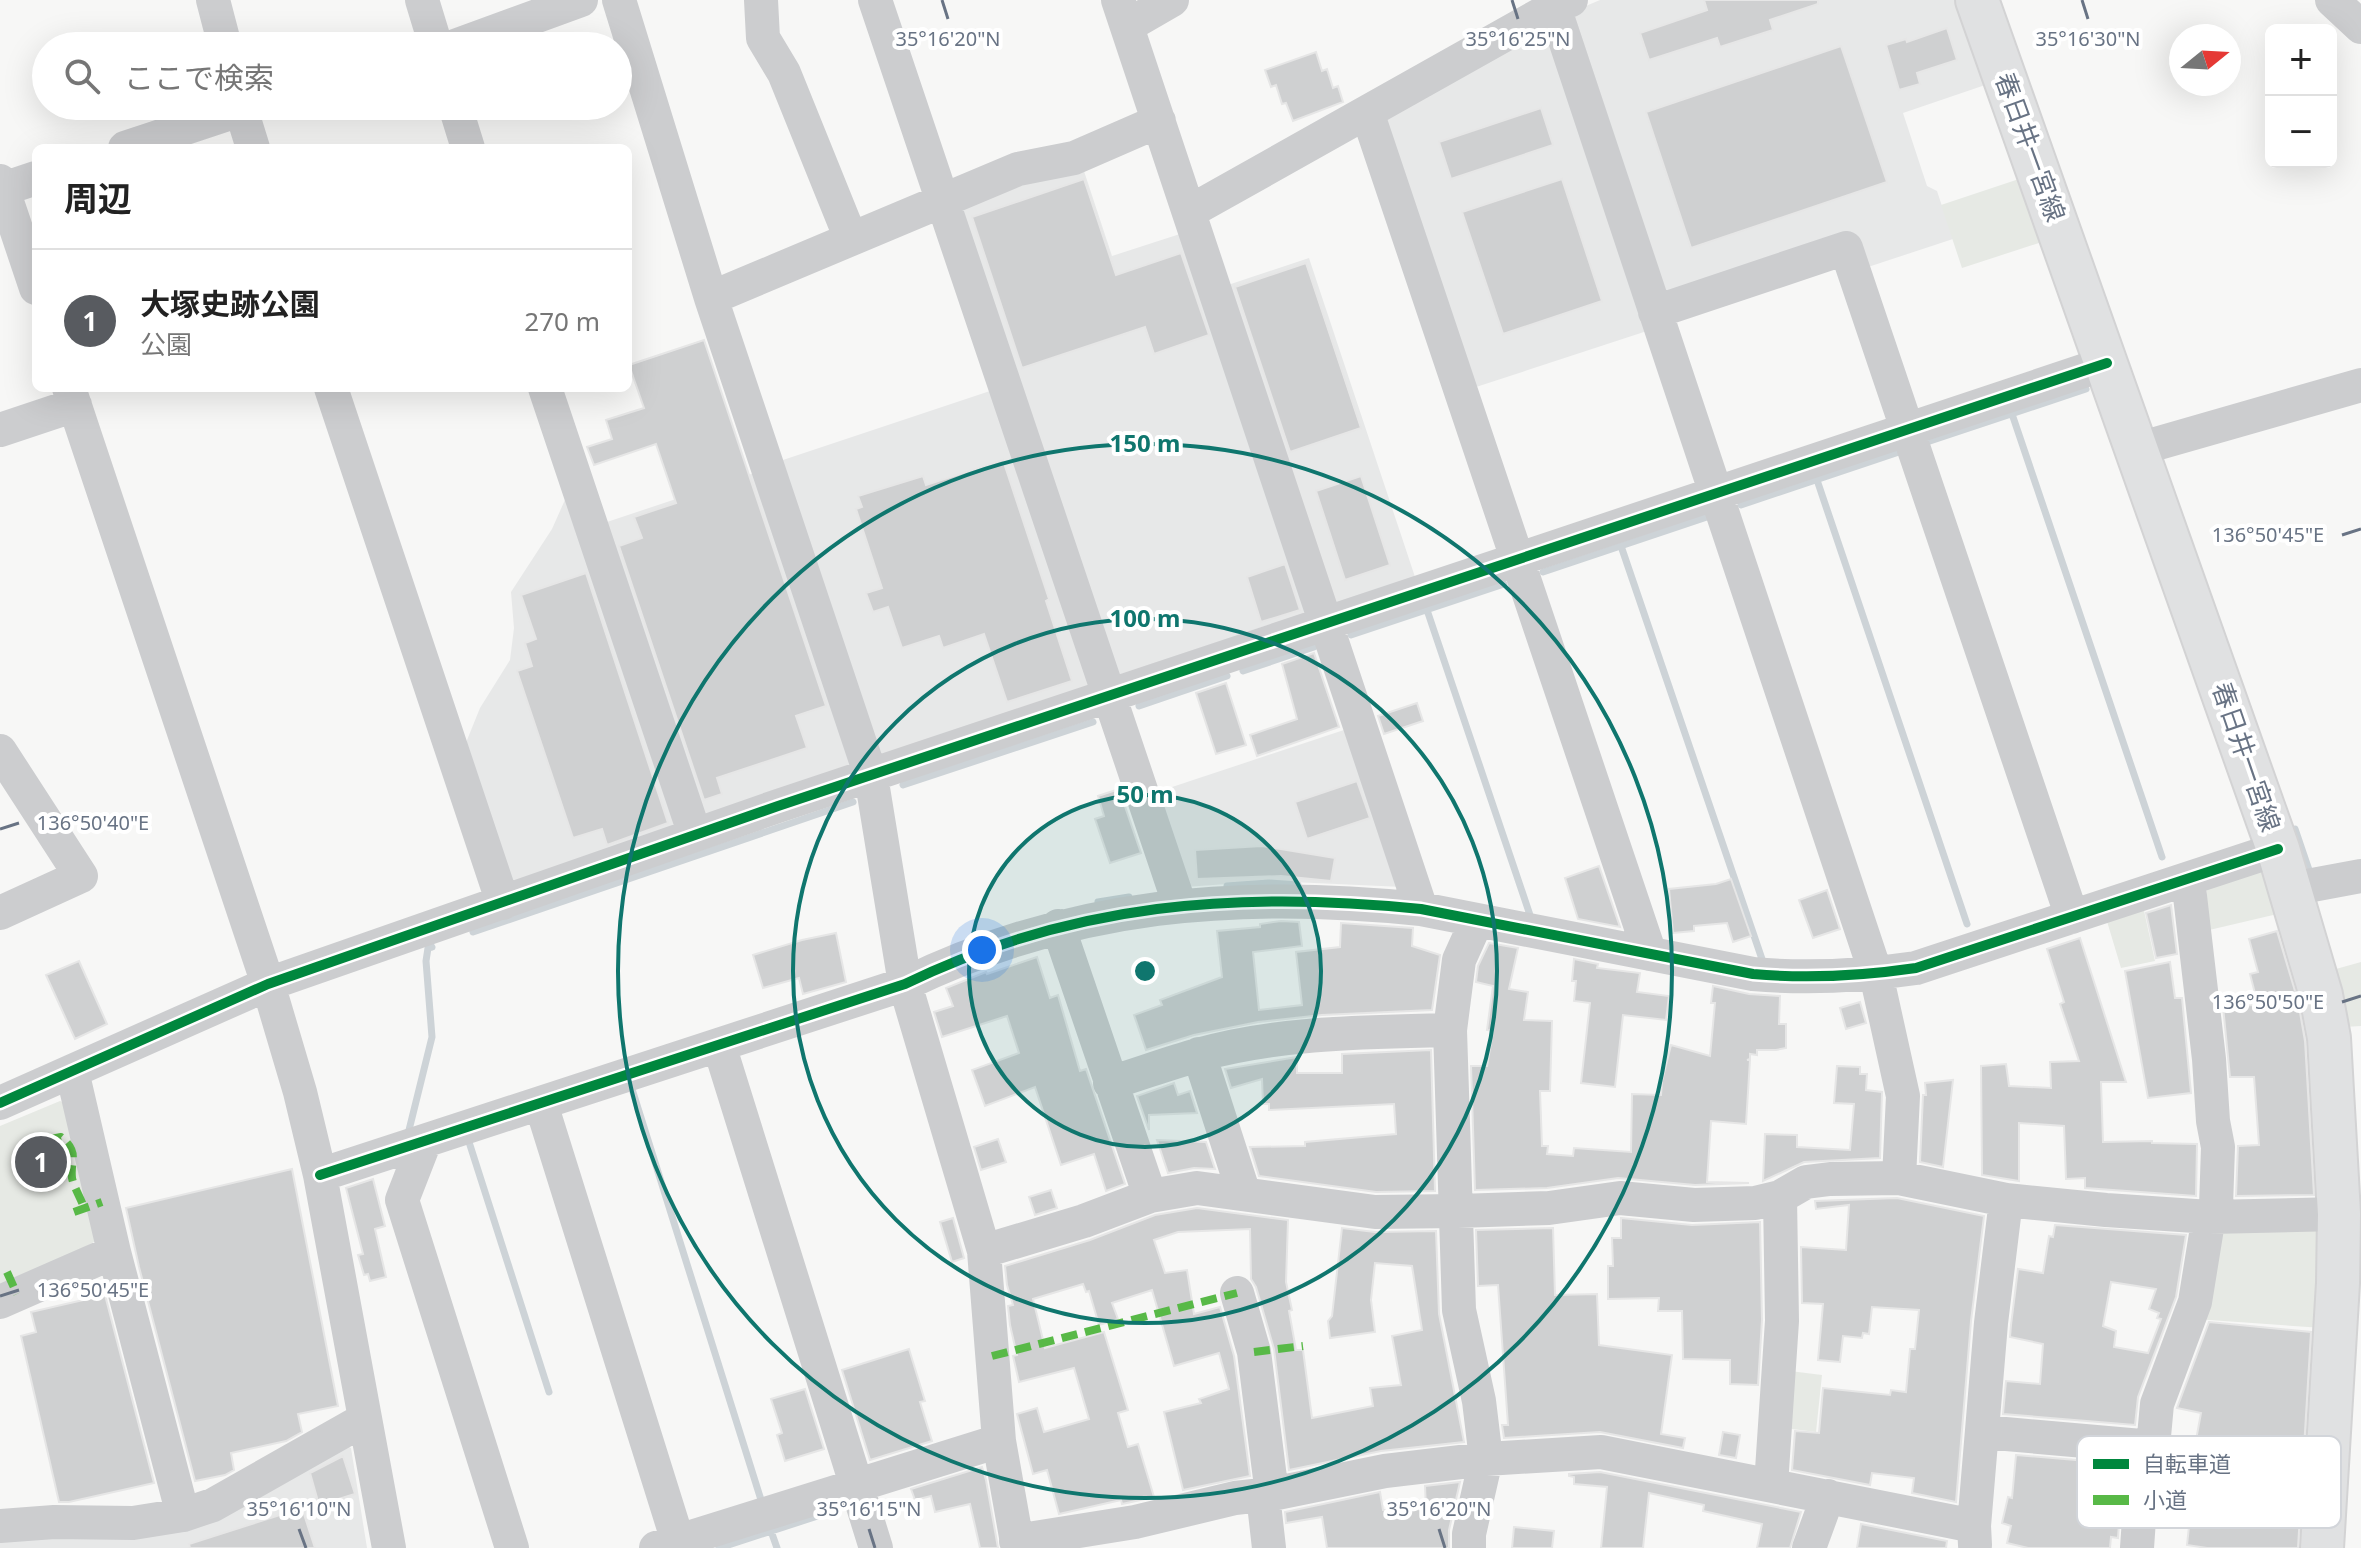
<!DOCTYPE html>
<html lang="ja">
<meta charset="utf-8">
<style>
:root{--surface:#fff;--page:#f2f2f2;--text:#222;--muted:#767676;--line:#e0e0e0;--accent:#585b60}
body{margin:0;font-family:"Noto Sans","Noto Sans JP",sans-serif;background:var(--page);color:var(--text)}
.controls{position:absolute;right:24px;top:24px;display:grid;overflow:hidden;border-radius:12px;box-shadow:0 8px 32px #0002}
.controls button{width:72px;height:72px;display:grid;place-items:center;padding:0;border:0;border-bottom:2px solid var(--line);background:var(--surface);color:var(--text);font:40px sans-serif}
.compass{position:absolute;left:2169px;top:24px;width:72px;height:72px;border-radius:50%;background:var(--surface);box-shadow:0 8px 32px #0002;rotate:72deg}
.you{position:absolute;left:982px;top:950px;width:28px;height:28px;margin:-20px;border:6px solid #fff;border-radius:50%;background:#1a73e8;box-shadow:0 0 0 12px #1a73e833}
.badge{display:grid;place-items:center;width:52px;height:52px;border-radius:50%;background:var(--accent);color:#fff;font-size:26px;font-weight:700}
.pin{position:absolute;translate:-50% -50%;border:4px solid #fff;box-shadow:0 2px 8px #0006}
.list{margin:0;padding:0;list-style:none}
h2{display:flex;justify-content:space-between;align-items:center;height:104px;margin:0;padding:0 32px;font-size:34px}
h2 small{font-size:26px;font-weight:400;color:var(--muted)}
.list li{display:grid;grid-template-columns:52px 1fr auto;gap:24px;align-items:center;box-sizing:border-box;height:144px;padding:0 32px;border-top:2px solid var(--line)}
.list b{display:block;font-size:30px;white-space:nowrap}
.list p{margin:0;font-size:26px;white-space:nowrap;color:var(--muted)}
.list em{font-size:26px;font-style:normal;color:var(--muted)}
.icon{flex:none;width:44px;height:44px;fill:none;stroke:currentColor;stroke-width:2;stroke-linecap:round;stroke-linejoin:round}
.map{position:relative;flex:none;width:2361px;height:1548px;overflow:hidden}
.search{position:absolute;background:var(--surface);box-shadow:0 8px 32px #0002;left:32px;top:32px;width:600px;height:88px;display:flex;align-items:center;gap:20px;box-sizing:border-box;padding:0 28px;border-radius:44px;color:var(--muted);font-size:30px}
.panel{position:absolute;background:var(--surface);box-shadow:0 8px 32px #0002;left:32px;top:144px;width:600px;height:248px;border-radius:12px}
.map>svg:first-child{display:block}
</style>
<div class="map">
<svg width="2361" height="1548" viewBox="0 0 2361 1548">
<rect width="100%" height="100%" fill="#f7f7f6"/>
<path fill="#e7e8e8" d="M1600,0H1965L1994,82L1903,113L1927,186L1937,191L1953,239L1865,268L1853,233L1671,294L1661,288L1570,19L1574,11Z
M1538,26L1550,31L1650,330L1473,388L1383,124L1387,114Z
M1083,168L1112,256L1183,233L1310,609L1305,618L1115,676L957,214L964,203L1018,182Z
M1309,258L1416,580L1339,607L1331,601L1225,286Z
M993,390L1091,685L887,759L878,755L780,461Z
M754,473L851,763L847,773L708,819L699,815L601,524Z
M568,493L676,829L514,884L463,750L480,708L510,660L514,628L511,592L552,529Z
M1350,728L1403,887L1269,881L1185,887L1154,793Z
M342,1443L351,1448L367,1548H0V1535L135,1533Z"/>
<path fill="#e6e9e4" d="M2028,176L2051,239L1962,268L1941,205Z
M2268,866L2286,912L2205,931L2207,886Z
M2143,906L2155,961L2121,968L2106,918Z
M2361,962V1026L2344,1027L2336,969Z
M60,1101L69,1105L100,1239L0,1290V1126Z
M2217,1221H2324L2323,1328L2195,1319Z
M1790,1371L1822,1375L1816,1432L1784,1428Z"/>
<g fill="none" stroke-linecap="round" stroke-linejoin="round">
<path stroke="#cdd3d7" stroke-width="7" d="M2012,414L2162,857
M1930,441L2086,389
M1817,480L1967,924
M1741,505L1899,452
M1621,546L1763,962
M1543,572L1707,517
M1427,610L1530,915
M1351,635L1504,584
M1243,671L1314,647
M1139,706L1227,676
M903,785L1093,722
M2295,829L2310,873
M1227,886L1269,883L1298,885
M1098,902L1129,897
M473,932L853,802
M632,1089L762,1503
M408,1134L432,1037L426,961L428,948L432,947
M469,1142L549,1392
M771,1531L777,1548
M719,1548L833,1511"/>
</g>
<path fill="#cfd0d1" stroke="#e6e6e6" stroke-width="2" fill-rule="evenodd" d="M1704,0H1818V4L1770,20L1773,30L1720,47L1717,38L1649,60L1640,33L1707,10Z
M1947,28L1957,60L1917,73L1920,84L1899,90L1886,45L1906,39L1907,42Z
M1841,46L1887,182L1691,248L1646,112Z
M1316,52L1322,71L1327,69L1333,88L1338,86L1343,102L1293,121L1286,103L1282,104L1276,85L1271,87L1265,70Z
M1541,108L1553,145L1451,179L1439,142Z
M1084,179L1116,275L1181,253L1209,335L1154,354L1145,327L1022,368L972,217Z
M1562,179L1602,301L1503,334L1462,212Z
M1306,263L1361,428L1290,452L1235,287Z
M704,340L826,706L796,716L807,748L717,778L722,794L704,800L619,546L642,538L634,517L676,503L656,444L594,465L587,447L612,439L606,420L644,408L629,365Z
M1003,460L1049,599L1046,601L1072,681L1007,702L984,634L943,648L939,636L902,648L888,607L873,612L866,593L882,588L856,509L862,507L858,496L923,476L926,485Z
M1361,476L1390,565L1345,580L1316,491Z
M1285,564L1300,610L1261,622L1247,577Z
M586,573L668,823L607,845L602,829L573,838L517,671L532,666L525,643L536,639L521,595Z
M1314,653L1339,727L1257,756L1250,735L1297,719L1282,664Z
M1226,683L1246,745L1216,754L1196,693Z
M1417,703L1423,721L1384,734L1378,716Z
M1357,781L1370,818L1307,839L1295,802Z
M1119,789L1141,853L1110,863L1095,819L1104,816L1098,796Z
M1262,846L1335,858L1331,881L1281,876L1197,879L1195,850Z
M1599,866L1620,927L1578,919L1565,878Z
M1731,879L1751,936L1733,942L1727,923L1694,926V931L1673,933L1669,889L1716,884Z
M1827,890L1840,929L1813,938L1799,900Z
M2171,905L2177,954L2156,958L2146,913Z
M1281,921L1299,922L1302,946L1253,952L1259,1010L1302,1005L1296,952L1340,947L1341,923L1413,928L1412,946L1440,955L1432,1010L1322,1015L1258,1022L1194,1035L1146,1050L1134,1015L1162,1005L1160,1000L1222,977L1217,931L1260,927V924Z
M2277,931L2298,1001L2305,1041L2314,1195L2236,1196L2238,1146L2259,1145L2254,1077H2230L2223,1006L2258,1005L2250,974L2258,972L2249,939Z
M836,933L846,982L803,994L799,978L763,988L753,955L802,940Z
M2080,938L2126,1082H2101L2103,1142L2152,1141V1143L2197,1144L2196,1196L2085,1188V1178L2066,1179L2064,1126L2019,1123V1181L1982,1175L1981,1066L2006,1064L2009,1086L2051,1088L2050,1062L2079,1061L2060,1004L2064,1002L2047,949Z
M1489,943L1518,948L1509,989L1528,992L1524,1020L1552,1021L1550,1091H1540L1542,1146H1548L1547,1154L1573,1156L1574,1148L1631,1152L1632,1094L1661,1095L1662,1081L1671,1045L1710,1056L1715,1003H1711L1713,986L1749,994L1780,996L1779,1024H1786V1048L1776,1050H1757V1055L1750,1054V1059L1747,1060H1750L1746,1124L1711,1121L1707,1182L1749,1183L1695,1185L1618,1178L1547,1188L1475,1190L1471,1066H1487L1493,1031L1487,1030L1493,986L1476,982L1478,966Z
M1037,957L1050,998L1058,995L1080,1071L1086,1069L1125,1184L1106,1191L1094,1154L1061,1165L1035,1087L985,1106L972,1070L1019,1053L1007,1016L942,1037L934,1012L953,1006L946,988L986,972L987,974Z
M1574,959L1598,964L1597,968L1640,973L1637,992L1669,996L1666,1020L1623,1015L1615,1087L1581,1083L1590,1003L1574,1001L1576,981H1572Z
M79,961L107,1024L75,1039L46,975Z
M2170,962L2175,998H2182L2191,1093L2148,1098L2125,971Z
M1860,1002L1866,1023L1846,1029L1840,1008Z
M1431,1050L1435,1191L1376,1192L1259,1176L1250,1147L1305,1146V1142L1396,1134L1394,1104L1269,1110V1104H1263L1262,1079L1231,1088L1225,1069L1297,1057V1073H1342V1054Z
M1837,1066L1860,1067V1074H1867L1866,1090L1882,1092L1880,1158L1804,1162L1763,1181L1765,1134L1797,1135V1147L1850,1150L1854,1104L1834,1103Z
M1953,1080L1943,1167L1920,1162L1923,1095H1926L1925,1083Z
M1174,1083L1178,1095L1190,1091L1197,1113L1149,1115V1130L1137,1096Z
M998,1139L1006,1162L981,1170L974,1147Z
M1157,1140L1206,1142L1215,1169L1194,1168L1168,1173Z
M292,1169L338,1406L298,1414L302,1432L286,1441L231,1453L234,1470L225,1475L195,1481L139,1267L126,1208Z
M373,1179L385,1226L375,1229L386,1277L370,1281L368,1274L364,1275L358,1255L363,1254L346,1188Z
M1051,1190L1057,1208L1035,1215L1029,1197Z
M1897,1198L1984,1216L1971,1321L1956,1502L1912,1493L1914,1478L1872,1473L1870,1485L1792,1470L1795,1431L1819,1433L1823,1388L1890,1395L1891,1390L1906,1392L1910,1349H1915L1919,1310L1872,1307L1869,1334L1863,1333L1862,1338L1843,1336L1840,1362L1818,1360L1823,1304L1802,1303L1801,1247L1846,1250L1849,1205L1816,1209L1815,1201Z
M1197,1208L1288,1220L1286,1282L1292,1310L1289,1311L1296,1350H1303L1312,1418L1373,1406L1370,1388L1401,1385L1392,1336L1422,1330L1412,1266L1375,1263L1371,1300L1375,1332L1330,1338L1328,1321L1332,1316L1342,1228L1375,1232L1436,1231L1439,1314L1464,1442L1381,1451L1289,1470L1274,1349L1256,1287L1251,1279L1250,1229L1178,1232L1154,1240L1165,1273L1187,1270L1194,1314L1220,1307L1234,1356L1250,1476L1183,1490L1164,1412L1201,1403L1199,1399L1229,1389L1219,1353L1174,1366L1152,1290L1112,1303L1118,1319L1099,1325L1089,1291L1086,1292L1083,1284L1033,1299L1045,1348L1104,1332L1128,1410L1118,1413L1128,1447L1138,1444L1154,1497L1122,1504L1121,1500L1059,1514L1047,1470L1033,1474L1017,1414L1037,1408L1044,1432L1089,1419L1074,1368L1019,1382L1013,1356L1017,1355L1010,1325L1008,1306L1013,1305L1007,1285L1005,1266L1090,1240L1155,1215Z
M953,1218L964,1258L952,1262L940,1222Z
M1621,1218L1692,1225L1760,1222L1762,1320L1758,1385L1730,1384V1360L1683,1359L1682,1311H1658L1659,1298L1608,1299V1266H1613L1612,1238H1621Z
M2055,1225L2186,1235L2176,1297L2138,1397L2135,1425L2003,1414L2006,1381L2040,1384L2043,1344L2010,1337L2011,1325L2018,1269L2043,1273L2049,1236L2053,1237ZM2111,1282L2156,1289L2149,1309L2159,1313L2157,1318L2161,1319L2148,1353L2114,1347L2116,1331L2103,1326Z
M1553,1228L1555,1295L1597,1294L1599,1345L1672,1355L1661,1434L1685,1438L1683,1448L1600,1432L1504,1438L1502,1425H1508L1498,1285L1478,1286L1476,1230Z
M105,1295L154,1483L69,1502H59L21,1336L36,1332L31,1312Z
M2209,1322L2311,1332L2298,1548H2207L2187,1545L2192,1499L2181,1495L2189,1467H2191L2201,1413L2177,1408Z
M909,1349L925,1401L920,1402L932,1441L870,1460L842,1370Z
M805,1389L824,1449L785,1461L777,1435L782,1433L771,1399Z
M1723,1432L1740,1435L1736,1458L1719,1455Z
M2016,1455L2123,1464L2118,1538L2111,1537L2110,1548H2028L2007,1543L2011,1526L2002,1523L2008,1497L2012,1498Z
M343,1456L355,1494L319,1505L310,1473Z
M982,1467L986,1480L998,1548H980L970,1504L935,1512L931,1496L915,1500L911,1489Z
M1600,1472L1801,1512L1790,1548H1757L1762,1524L1703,1511L1704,1505L1649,1493L1643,1548H1601L1607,1487L1574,1484V1477L1569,1476V1474Z
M1460,1482L1449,1530V1548H1327L1322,1517L1286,1523L1285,1512L1380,1492L1383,1510L1426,1509L1425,1486Z
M302,1508L315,1548H190L189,1544Z
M1861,1524L1947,1541L1946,1548H1857Z
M1514,1527L1554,1531L1552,1548H1512Z"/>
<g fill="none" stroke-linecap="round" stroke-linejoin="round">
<defs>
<path id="major" d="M1977,0L2278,849L2321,995L2329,1038L2339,1214L2338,1283L2322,1548"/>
</defs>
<use href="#major" stroke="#d3d3d4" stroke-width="46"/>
<path stroke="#cccdcf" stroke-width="34" d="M213,0L225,46
M422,0L436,46
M619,0L711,298L871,776L905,984L984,1251L999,1441L1018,1548
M761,0L763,38L784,73L851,239
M875,0L1180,906
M1118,0L1421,909
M2332,0L2361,27
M1554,7L1876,974L1903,1096L1899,1178
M1127,26L1172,0
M455,46L581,0
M240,106L253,148
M455,106L468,148
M1367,112L1650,954
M125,148L252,106
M0,181L36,288
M3,189L36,178
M1189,212L1554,7L1571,0
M711,298L1018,169L1074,158L1159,121
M1655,312L1846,248L2072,917
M69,388L268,984L300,1092L320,1175L389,1548
M331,388L503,903
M545,388L695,835
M0,430L75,405
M2138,449L2361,385
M0,751L81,876L0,913
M2291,889L2361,876
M1058,926L1150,1196
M719,1045L876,1548
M1199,1054L1244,1194
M72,1071L114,1252L183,1515
M1110,1083C1140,1074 1169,1063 1198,1055C1280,1032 1366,1032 1450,1030
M0,1103L268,984L778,806L2107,363
M541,1104L680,1548
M425,1141L402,1200L512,1548
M320,1175L905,984C1071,903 1239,890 1421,909L1753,974C1808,979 1861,976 1916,968L2278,849
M984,1251L1084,1221L1150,1196L1197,1188L1375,1212L1458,1211L1549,1208L1620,1198L1694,1205L1755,1203L1780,1197L1806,1182L1830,1179L1899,1178L2006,1200L2106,1210L2210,1217L2339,1214
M1237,1293L1254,1352L1272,1494
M0,1302L114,1252
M1983,1432L2153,1447L2157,1404L2195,1302L2207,1228L2216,1207L2218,1147L2213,1121L2209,1059L2188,879
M1771,1485L1782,1321L1780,1197
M1263,1495L1269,1548
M0,1526L54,1522L133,1523L183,1515L213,1505L365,1419
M1016,1541L1135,1522L1235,1498L1272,1494L1385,1471L1486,1459L1601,1452L1974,1526
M1975,1545L1974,1526L1991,1323L2006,1200
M656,1548L999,1441
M1469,1548V1534L1486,1459L1479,1401L1459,1310L1450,1030L1459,960L1477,920
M1809,1548L1828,1496
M2137,1548L2144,1447"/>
<use href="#major" stroke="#e0e1e2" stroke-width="42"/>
<path stroke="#58b947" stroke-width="8" stroke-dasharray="16 8" stroke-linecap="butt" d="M30,1153L45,1136L51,1139L61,1137C80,1153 70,1159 72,1178C74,1188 81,1198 84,1208
M74,1212L102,1202
M7,1272L17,1294
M1254,1352L1303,1346
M992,1356L1237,1293"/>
<defs>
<path id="cycleway" d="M0,1103L268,984L778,806L2107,363
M320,1175L905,984C1071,903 1239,890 1421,909L1753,974C1808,979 1861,976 1916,968L2278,849"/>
</defs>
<use href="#cycleway" stroke="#fff" stroke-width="15"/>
<use href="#cycleway" stroke="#00873e" stroke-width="10"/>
</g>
<path fill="none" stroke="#687384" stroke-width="3" d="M942,0L948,19M1512,0L1518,19M2082,0L2088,19M2342,535L2361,529M0,829L19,823M2342,1002L2361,996M0,1296L19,1290M299,1529L306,1548M869,1529L875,1548M1439,1529L1445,1548"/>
<circle cx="1145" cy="971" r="176" fill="#0f766e" fill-opacity=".12"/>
<g fill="none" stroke="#0f766e" stroke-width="4">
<circle cx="1145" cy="971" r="176"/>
<circle cx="1145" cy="971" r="352"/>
<circle cx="1145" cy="971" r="527"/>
</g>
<g text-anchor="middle" stroke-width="8" stroke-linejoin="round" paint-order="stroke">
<g font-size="26" fill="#687384" stroke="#fff">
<text transform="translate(2030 147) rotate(70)" y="9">春日井一宮線</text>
<text transform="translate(2246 757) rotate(71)" y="9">春日井一宮線</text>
</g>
</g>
<rect x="2077" y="1436" width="264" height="92" rx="12" fill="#fff" stroke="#d2d5da" stroke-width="2"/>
<rect x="2093" y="1459" width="36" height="10" fill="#00873e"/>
<rect x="2093" y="1495" width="36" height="10" fill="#58b947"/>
<g font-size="22" fill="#687384">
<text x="2143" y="1472">自転車道</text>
<text x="2143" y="1508">小道</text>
</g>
<g font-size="20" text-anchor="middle" fill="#687384" stroke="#fff" stroke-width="8" stroke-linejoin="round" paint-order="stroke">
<text x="948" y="46">35°16'20"N</text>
<text x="1518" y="46">35°16'25"N</text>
<text x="2088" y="46">35°16'30"N</text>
<text x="2268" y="542">136°50'45"E</text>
<text x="93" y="830">136°50'40"E</text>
<text x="2268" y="1009">136°50'50"E</text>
<text x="93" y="1297">136°50'45"E</text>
<text x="299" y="1516">35°16'10"N</text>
<text x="869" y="1516">35°16'15"N</text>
<text x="1439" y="1516">35°16'20"N</text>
</g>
<circle cx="1145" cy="971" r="12" fill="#0f766e" stroke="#fff" stroke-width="4"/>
<g font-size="24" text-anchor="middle" font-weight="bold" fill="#0f766e" stroke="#fff" stroke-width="8" stroke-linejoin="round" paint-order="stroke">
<text x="1145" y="452">150 m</text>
<text x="1145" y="627">100 m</text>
<text x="1145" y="803">50 m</text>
</g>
</svg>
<div class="controls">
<button>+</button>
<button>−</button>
</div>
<svg class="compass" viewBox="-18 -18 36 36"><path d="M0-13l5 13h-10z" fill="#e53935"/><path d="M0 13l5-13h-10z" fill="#767676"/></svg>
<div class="you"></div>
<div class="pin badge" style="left:41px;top:1162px">1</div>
<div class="search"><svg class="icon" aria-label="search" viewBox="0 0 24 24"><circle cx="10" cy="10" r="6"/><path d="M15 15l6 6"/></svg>ここで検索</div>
<section class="panel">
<h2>周辺<small></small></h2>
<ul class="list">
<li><span class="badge">1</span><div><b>大塚史跡公園</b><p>公園</p></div><em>270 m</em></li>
</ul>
</section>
</div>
